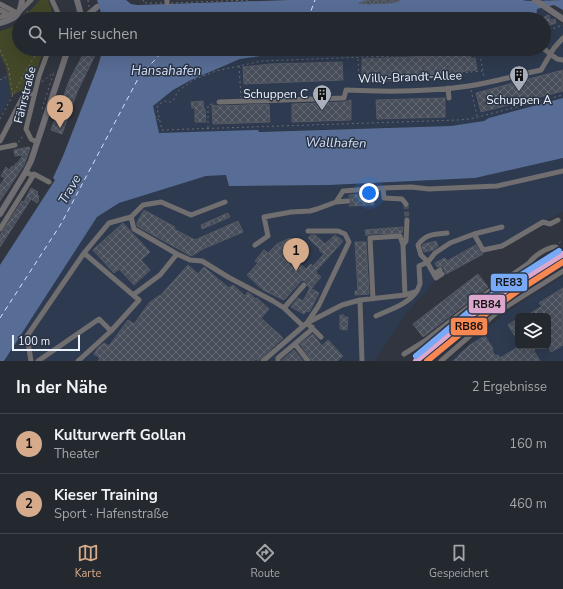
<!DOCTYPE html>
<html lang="de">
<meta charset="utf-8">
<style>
:root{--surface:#24282f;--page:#30343b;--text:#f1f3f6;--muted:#a3a6aa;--line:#41444b;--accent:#d6ab8b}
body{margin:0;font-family:"Nunito Sans",sans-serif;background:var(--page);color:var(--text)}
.controls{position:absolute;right:12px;bottom:12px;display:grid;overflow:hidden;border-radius:6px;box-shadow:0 4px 16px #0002}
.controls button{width:36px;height:36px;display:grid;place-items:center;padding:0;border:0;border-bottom:1px solid var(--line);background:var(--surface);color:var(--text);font:20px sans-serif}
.scale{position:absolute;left:12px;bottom:10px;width:68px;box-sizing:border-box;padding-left:4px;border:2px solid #ecf3fe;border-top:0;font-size:11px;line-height:14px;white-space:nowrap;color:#ecf3fe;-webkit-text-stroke:3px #2a3445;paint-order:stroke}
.you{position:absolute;left:369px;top:193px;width:14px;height:14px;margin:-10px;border:3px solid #fff;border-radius:50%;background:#1a73e8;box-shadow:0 0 0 6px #1a73e833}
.badge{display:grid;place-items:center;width:26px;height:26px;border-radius:50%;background:var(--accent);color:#111;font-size:13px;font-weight:700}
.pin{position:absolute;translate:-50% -33px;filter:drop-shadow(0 1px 2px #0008)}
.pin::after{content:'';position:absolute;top:21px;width:14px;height:12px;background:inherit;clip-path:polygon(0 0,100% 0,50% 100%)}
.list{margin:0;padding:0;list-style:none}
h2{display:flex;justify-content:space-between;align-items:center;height:52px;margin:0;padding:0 16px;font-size:17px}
h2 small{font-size:13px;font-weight:400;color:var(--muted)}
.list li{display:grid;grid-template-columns:26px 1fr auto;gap:12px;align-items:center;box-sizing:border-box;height:60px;padding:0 16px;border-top:1px solid var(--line)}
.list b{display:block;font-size:15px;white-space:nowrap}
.list p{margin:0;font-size:13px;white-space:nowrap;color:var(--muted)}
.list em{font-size:13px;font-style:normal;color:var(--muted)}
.icon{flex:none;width:22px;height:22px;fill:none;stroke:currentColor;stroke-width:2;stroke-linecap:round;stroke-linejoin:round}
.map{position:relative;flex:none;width:563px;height:361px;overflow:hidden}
.search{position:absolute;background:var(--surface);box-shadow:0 4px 16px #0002;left:12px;right:12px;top:12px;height:44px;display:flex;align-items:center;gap:10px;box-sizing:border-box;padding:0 14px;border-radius:22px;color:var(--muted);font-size:15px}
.sheet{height:172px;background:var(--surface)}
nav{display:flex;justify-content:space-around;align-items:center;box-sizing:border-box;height:56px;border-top:1px solid var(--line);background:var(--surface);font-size:11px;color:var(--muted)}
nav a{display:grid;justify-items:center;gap:2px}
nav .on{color:var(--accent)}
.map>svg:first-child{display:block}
</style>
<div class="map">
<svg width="563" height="361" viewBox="0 0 563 361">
<defs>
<pattern id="grass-dots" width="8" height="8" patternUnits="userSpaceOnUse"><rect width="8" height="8" fill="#434829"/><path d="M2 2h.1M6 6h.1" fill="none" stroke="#5e6349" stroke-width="1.8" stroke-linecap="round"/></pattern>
<pattern id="building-cross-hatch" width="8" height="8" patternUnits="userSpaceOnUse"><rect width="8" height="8" fill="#484f5b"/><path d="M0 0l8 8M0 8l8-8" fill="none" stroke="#636974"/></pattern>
</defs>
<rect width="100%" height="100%" fill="#30353f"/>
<path fill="#2e3a4f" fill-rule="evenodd" d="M541,8L563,25V98L489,118L484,121L451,126L159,134L152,106L173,90L191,80L240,59L268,55L368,52L369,54L440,49H544V19H536L537,9Z
M7,73L11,96L0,116V78Z
M563,158V212L528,230L435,281L407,313L374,361H4L97,217L119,203L206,176L227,175L229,186L329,185L475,178Z
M563,251V259L521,285L493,305L423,361H412L473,312L518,279Z
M563,276V361H449L509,310ZM518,316H548V346H518Z"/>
<path fill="url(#grass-dots)" d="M563,259V266L494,309L432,361H422L493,305L521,285Z"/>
<path fill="#434829" d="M40,0H48L53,14V19H22Z
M19,22V49H44L37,69L33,85L11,96L6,67L0,55V31L10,28Z"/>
<path fill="#586d95" d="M97,0H126L131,4L137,5L289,0H523C528,2 555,0 563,0V10L554,5L537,9L536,19H103Z
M103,49H440L368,54V52L268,55L240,59L191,80L173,90L153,106L159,133L258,130L259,132L451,126L484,121L489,118L563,98V158L475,178L329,185L229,186L226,175L206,176L119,203L97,217L4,361H0V265L55,180L53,178L63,156L97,69Z"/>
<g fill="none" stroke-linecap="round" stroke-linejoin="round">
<path stroke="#d3e2fd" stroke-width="1" stroke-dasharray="5 4" stroke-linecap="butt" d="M308,19L315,0
M0,318L61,224L139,77L165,49"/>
</g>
<path fill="url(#building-cross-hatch)" stroke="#555962" d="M368,0H399V1L391,3L368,4L359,3Z
M549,15L550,20L555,19L556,23L544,27V17Z
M86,49H98L77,92L62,134L51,130L70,79Z
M470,51L471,59L475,58L477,70L406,77V80L362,82V59L431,56Z
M342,62L343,80L244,84L243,67L270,64Z
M563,70V91L481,112L476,93Z
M445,98V117L377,119L376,100Z
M351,100V120L292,122V104L344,102Z
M203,101L204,109H205L206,122H195V108H192L191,102Z
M269,104L270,122L213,124L212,105L219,106Z
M29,147L30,148L24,165L0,201V185L5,178L1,176L6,167L9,170L12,166L14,167L16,163L17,164L23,155L15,156L14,150Z
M31,188L38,192L37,194L39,196L38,199L39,200L37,203L31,199L0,247V235L22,201L24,202Z
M373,193L374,205L349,206L352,201L349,197V195Z
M144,210L175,227L174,229L195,240L238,221L243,232L205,248L191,256L137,226V223Z
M228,213L230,217L202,229L201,225Z
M123,223L150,252L141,260L150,270L134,285L119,269L114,273L93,250Z
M403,227L402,233L370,234L366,236L365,230Z
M311,235H315L325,244L335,235L343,241L315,272L321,277L311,289L308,286L307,282L302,280L284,300L263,290L247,275L258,263L255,261L264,250L268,253L277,244L290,238L295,243L287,252L306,269L311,264L313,266L324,254L319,250L320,249L308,238Z
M436,241L438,246L433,250L424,252L422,246L424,244Z
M355,242H366L369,294L355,295V291H358Z
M476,245L480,252L483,254L446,274L443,267L440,266L437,267L435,263L445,258L447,261Z
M188,265L198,274L204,267L229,288L233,285L245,296L248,292L256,299L257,298L269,309L261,318L283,338L258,361L256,359L254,361H98L100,358L94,354L98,348L104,343L109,346L128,320L134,324L149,303L160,295V296Z
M478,274L488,287L423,337L413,324Z
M310,288L319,293L309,312L306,311L304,314L291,307L298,298L303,301Z
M563,288V345L551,352L548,346V316H526L542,306L539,303Z
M340,315H344V317H348L347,330L340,329Z
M514,321H515L518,326V341L508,325Z
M313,334L322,346L328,340L343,356L337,361H312L300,344Z
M485,336L493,349L492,350L495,356L498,355L500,358L520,346H535L534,351L540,361H453L459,356V355L470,345Z
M294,350L303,361H282V360Z"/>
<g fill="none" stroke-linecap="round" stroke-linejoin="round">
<path stroke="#4c525c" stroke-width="5" stroke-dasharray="5 2.5" stroke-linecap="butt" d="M406,204L407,220"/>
<path stroke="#6b6b6f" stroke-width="1" stroke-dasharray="2 3" stroke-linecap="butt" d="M88,0L89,7
M143,0L145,3
M145,3H162
M171,3L251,0
M23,16L28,11
M50,19L52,12
M544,32L563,25
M264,49V54L369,50V52L424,49
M271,49L272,53
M279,49V53
M286,49V52
M468,49L419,55L262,61L216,71L193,80L177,92L175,98L171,102L165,101L159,104L157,108L162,130L458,120L470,119L563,95
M479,49L484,78
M0,50L8,66L13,96
M358,59L359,80H362
M239,66L241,97
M406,78L482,71
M0,80L10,75
M42,82L54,72
M471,90L477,116
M42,109L54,72
M155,116L157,120L159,119
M0,119L24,74L39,49
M208,128V105L215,103
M18,142L20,141L23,135
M559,243L563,240"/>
<path stroke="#716e6f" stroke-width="5" d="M52,0L58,13V19
M167,0V3
M0,4L15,12
M0,10L7,14
M20,11L31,0
M0,17L19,12
M544,49L557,59L563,60
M448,88L449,98
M219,102L344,98L346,90C387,92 429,92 469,86C494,82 518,75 541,70L554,48L563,38
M0,141L23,97L29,93L34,95
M37,142L31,139L26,129L39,76L49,49
M0,148L15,145
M33,176L34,174L49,182
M336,202L348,201
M406,204L402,199L384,198L383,188L411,187L429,189L497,186L563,171
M131,217L143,205L161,202L191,215L225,202
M0,229L33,176L26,172
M308,231H338L345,234L349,242L319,305L307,323L321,337
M474,234L483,250L502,246L543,222L550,224L558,220
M255,245L268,236L264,217L291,212L310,211L317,209L336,202L343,191L383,188
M403,245L406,241L407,220
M84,253L109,223L131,217L134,229L177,254L160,275L133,295
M177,254L190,260L202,261L228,277L273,301L284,308L303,326
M427,262L436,278L442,274
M428,262L421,255L418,245C425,234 435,234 447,233
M434,274L440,270
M405,295L417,291L420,284L419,266L428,262L435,253L450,243L474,234L502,227
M360,300L362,361
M284,308L304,285
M376,316C391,309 407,305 417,291
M456,317L461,318L473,309H475
M295,344L308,361
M404,354L425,341L484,295L529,263C534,256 547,247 556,247L563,258
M31,361L27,336L84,253L139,300L111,331
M38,361L99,319L111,331L78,361
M263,361L307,323L342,305L360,300L405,295L403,245L400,236L370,238L373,299
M278,361V358L310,331L312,327
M441,361L496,313L563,271"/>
<path stroke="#706e72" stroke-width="6" d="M77,0L82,19
M535,0L563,19
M83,19L97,7
M0,23C15,19 20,16 22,0
M0,214L25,173L31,161L68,49"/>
<defs>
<path id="rail-1" d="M416,361L473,314L512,286L563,254"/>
<path id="rail-2" d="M427,361L477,320L516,292L563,262"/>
<path id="rail-3" d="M416,356L471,310L510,282L559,251"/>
</defs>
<use href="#rail-1" stroke="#2a3445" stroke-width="9"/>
<use href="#rail-2" stroke="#2a3445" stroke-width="9"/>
<use href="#rail-3" stroke="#2a3445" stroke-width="9"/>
<use href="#rail-1" stroke="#dda6cc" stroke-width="6"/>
<use href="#rail-2" stroke="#f88751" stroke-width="6"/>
<use href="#rail-3" stroke="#78a9f6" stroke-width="6"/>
</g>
<defs>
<symbol id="building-pin" viewBox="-11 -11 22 30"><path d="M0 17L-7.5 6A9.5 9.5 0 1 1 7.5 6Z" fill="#aab0bb" stroke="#2a3445"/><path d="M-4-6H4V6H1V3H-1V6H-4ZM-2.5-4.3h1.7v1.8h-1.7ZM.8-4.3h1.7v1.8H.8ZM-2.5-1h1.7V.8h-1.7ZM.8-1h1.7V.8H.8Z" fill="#111"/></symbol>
</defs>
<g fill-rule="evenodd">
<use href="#building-pin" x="508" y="64" width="22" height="30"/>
<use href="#building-pin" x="311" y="83" width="22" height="30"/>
</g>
<g text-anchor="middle" stroke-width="3" stroke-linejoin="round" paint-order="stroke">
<g font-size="12" fill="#ecf3fe" stroke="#2a3445">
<text transform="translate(410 77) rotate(-2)" y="4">Willy-Brandt-Allee</text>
<text transform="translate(25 95) rotate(-76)" y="4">Fährstraße</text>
</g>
<g font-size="12" fill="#ecf3fe" stroke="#2a3445" text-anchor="end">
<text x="308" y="98">Schuppen C</text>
<text x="519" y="104" text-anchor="middle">Schuppen A</text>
</g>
<g font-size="13" font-style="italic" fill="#d3e2fd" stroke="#2a3445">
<text x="166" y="75">Hansahafen</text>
<text transform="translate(336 142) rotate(1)" y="5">Wallhafen</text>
<text transform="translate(69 189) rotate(-60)" y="5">Trave</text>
</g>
</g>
<g stroke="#2a3445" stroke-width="1.5">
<rect x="490" y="273" width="38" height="19" rx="4" fill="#78a9f6"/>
<rect x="468" y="294" width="38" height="20" rx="4" fill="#dda6cc"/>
<rect x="450" y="317" width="38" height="19" rx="4" fill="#f88751"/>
</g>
<g font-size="11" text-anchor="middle" font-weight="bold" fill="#111">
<text x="509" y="286">RE83</text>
<text x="487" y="308">RB84</text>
<text x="469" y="330">RB86</text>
</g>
</svg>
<div class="controls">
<button><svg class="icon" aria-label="layers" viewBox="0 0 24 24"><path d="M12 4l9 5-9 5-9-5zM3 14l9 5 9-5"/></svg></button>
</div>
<div class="scale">100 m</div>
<div class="you"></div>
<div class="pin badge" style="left:296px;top:271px">1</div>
<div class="pin badge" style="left:60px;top:128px">2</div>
<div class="search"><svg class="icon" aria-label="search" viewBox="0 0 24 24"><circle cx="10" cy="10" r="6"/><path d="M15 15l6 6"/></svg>Hier suchen</div>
</div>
<section class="sheet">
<h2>In der Nähe<small>2 Ergebnisse</small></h2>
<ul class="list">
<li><span class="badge">1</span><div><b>Kulturwerft Gollan</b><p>Theater</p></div><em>160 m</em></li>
<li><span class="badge">2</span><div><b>Kieser Training</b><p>Sport · Hafenstraße</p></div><em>460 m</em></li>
</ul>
</section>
<nav>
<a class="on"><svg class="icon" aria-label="map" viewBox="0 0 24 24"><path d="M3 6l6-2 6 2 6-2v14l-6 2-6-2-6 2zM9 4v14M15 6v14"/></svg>Karte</a>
<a><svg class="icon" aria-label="directions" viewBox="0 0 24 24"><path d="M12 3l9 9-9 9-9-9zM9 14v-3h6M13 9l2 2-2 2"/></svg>Route</a>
<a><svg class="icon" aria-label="saved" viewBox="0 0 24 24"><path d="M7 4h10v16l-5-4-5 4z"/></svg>Gespeichert</a>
</nav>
